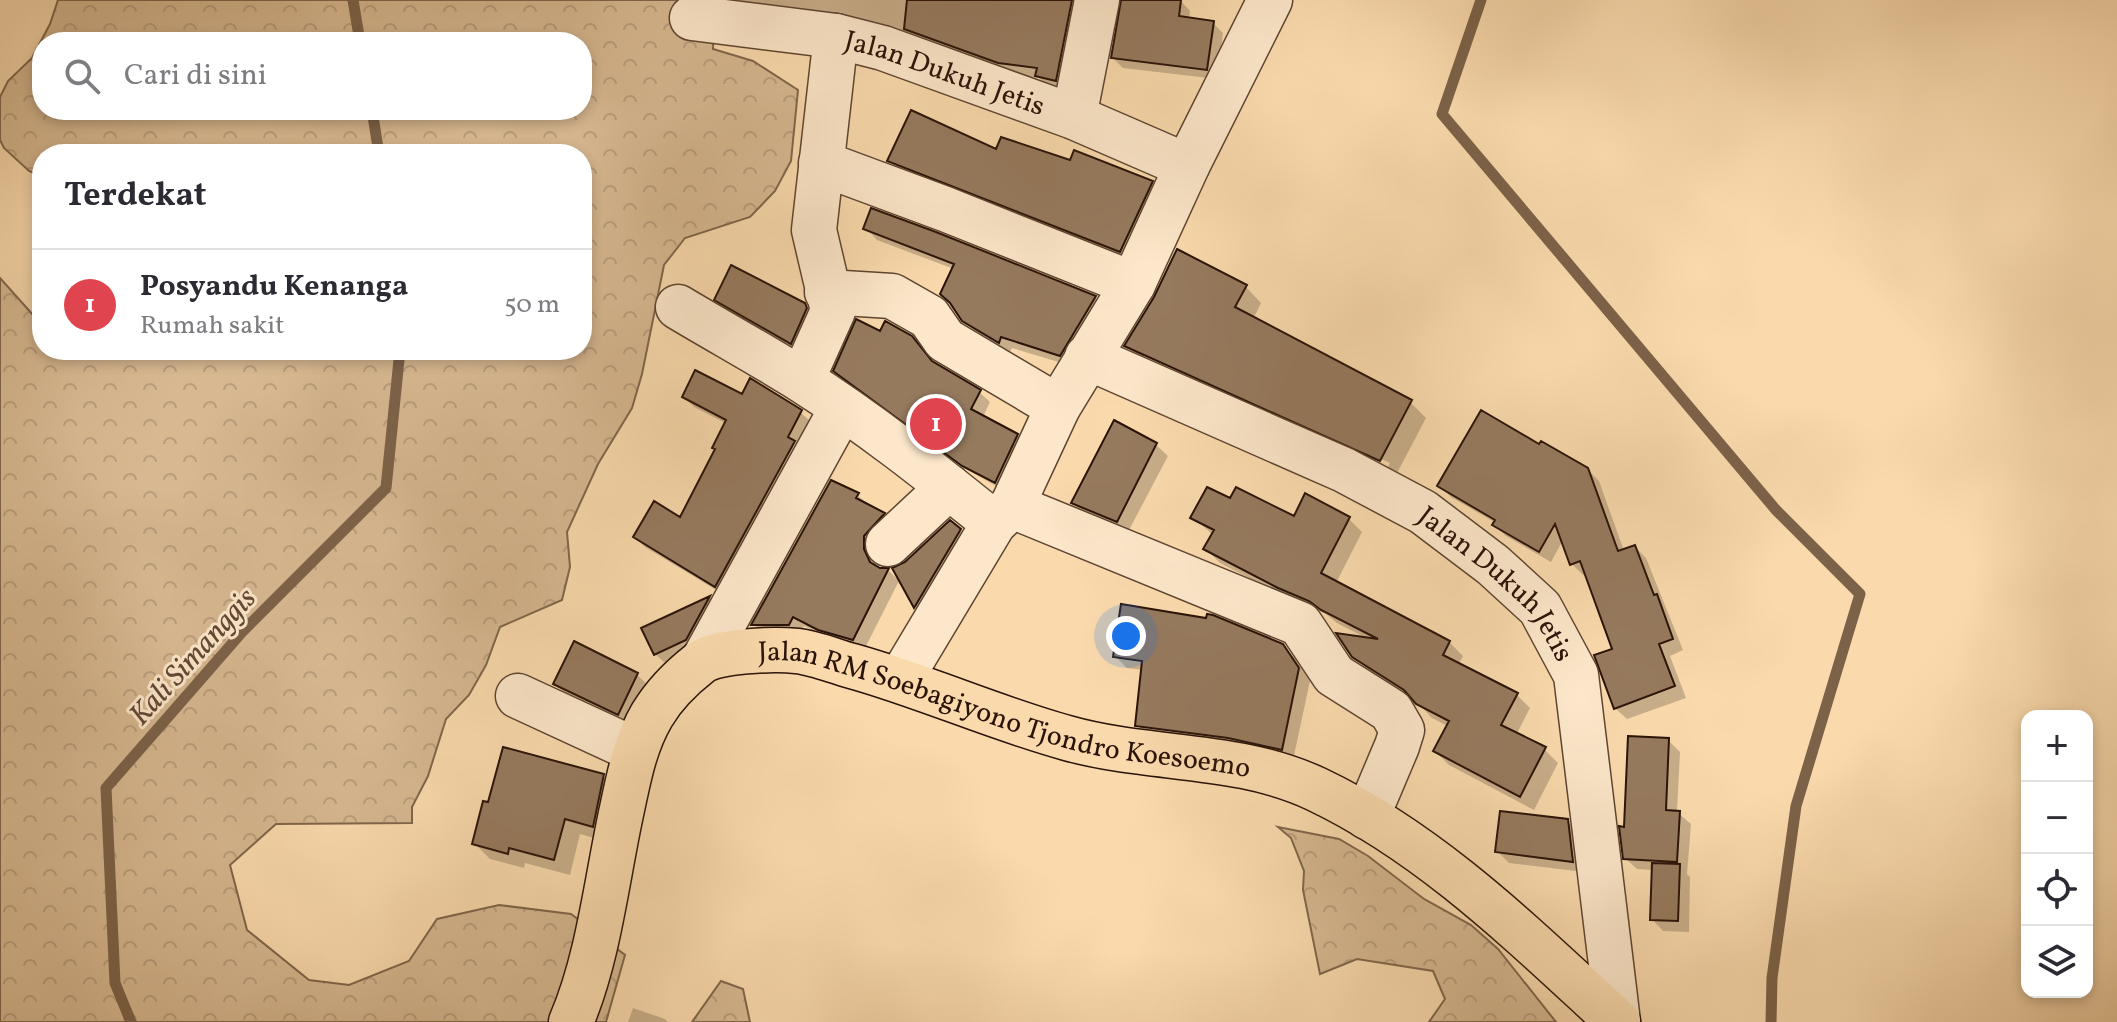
<!DOCTYPE html>
<html lang="id">
<meta charset="utf-8">
<style>
:root{--surface:#fff;--page:#f7f7f7;--text:#2b2b33;--muted:#7c7c81;--line:#e1e1e2;--accent:#ea580c}
body{margin:0;font-family:Vollkorn,serif;background:var(--page);color:var(--text)}
.controls{position:absolute;right:24px;bottom:24px;display:grid;overflow:hidden;border-radius:16px;box-shadow:0 4px 12px #0003}
.controls button{width:72px;height:72px;display:grid;place-items:center;padding:0;border:0;border-bottom:2px solid var(--line);background:var(--surface);color:var(--text);font:40px sans-serif}
.you{position:absolute;left:1126px;top:636px;width:28px;height:28px;margin:-20px;border:6px solid #fff;border-radius:50%;background:#1a73e8;box-shadow:0 0 0 12px #1a73e833}
.badge{display:grid;place-items:center;width:52px;height:52px;border-radius:50%;background:var(--accent);color:#fff;font-size:26px;font-weight:700}
.pin{position:absolute;translate:-50% -50%;border:4px solid #fff;box-shadow:0 2px 8px #0006}
.list{margin:0;padding:0;list-style:none}
h2{display:flex;justify-content:space-between;align-items:center;height:104px;margin:0;padding:0 32px;font-size:34px}
h2 small{font-size:26px;font-weight:400;color:var(--muted)}
.list li{display:grid;grid-template-columns:52px 1fr auto;gap:24px;align-items:center;box-sizing:border-box;height:112px;padding:0 32px;border-top:2px solid var(--line)}
.list b{display:block;font-size:30px;white-space:nowrap}
.list p{margin:0;font-size:26px;white-space:nowrap;color:var(--muted)}
.list em{font-size:26px;font-style:normal;color:var(--muted)}
.icon{flex:none;width:44px;height:44px;fill:none;stroke:currentColor;stroke-width:2;stroke-linecap:round;stroke-linejoin:round}
.map{position:relative;flex:none;width:2117px;height:1022px;overflow:hidden}
.search{position:absolute;background:var(--surface);box-shadow:0 4px 12px #0003;left:32px;top:32px;width:560px;height:88px;display:flex;align-items:center;gap:20px;box-sizing:border-box;padding:0 28px;border-radius:32px;color:var(--muted);font-size:30px}
.panel{position:absolute;background:var(--surface);box-shadow:0 4px 12px #0003;left:32px;top:144px;width:560px;height:216px;border-radius:32px}
.map>svg:first-child{display:block}
</style>
<div class="map">
<svg width="2117" height="1022" viewBox="0 0 2117 1022">
<defs>
<pattern id="forest-crowns" width="20" height="18" patternUnits="userSpaceOnUse" patternTransform="scale(2)"><rect width="20" height="18" fill="#d7b891"/><path d="M2 6a3 3 0 1 1 6 0M12 15a3 3 0 1 1 6 0" fill="none" stroke="#b99d7c"/></pattern>
</defs>
<rect width="100%" height="100%" fill="#fadaad"/>
<filter id="stains"><feTurbulence type="fractalNoise" baseFrequency=".0025" numOctaves="4"/><feColorMatrix values="0 0 0 0 .2 0 0 0 0 .09 0 0 0 0 .02 0 0 0 .5 -.17"/></filter>
<radialGradient id="worn" r=".72"><stop offset=".6" stop-color="#630" stop-opacity="0"/><stop offset="1" stop-color="#630" stop-opacity=".3"/></radialGradient>
<path fill="url(#forest-crowns)" stroke="#80664c" stroke-width="2" fill-rule="evenodd" d="M58,0H715L713,49L753,61L798,90L791,161L775,191L750,217L685,238L664,265L642,374L632,408L598,464L567,532L570,567L562,600L500,627L486,665L469,695L446,719L428,776L412,807V823L276,824L230,865L247,930L309,980L349,985L409,961L437,919L499,905L571,914L625,955L606,1022H0V278L42,325V350H582V154H42V177L29,171L4,148L0,140V97L8,81L32,58L50,24ZM42,42H582V110H42Z
M1278,827L1339,839L1368,856L1424,899L1471,925L1498,949L1556,1022H1429L1445,999L1433,971L1357,959L1320,974L1303,890L1304,871L1291,838Z
M721,981L743,989L750,1022H692Z"/>
<path fill="#0003" fill-rule="evenodd" d="M735,0H1087L1067,92L1049,87L1039,78L1011,74L743,8Z
M1123,0H1180L1190,11L1189,19L1213,23L1223,33L1217,79L1123,68L1113,58Z
M998,152L1071,163L1152,183L1163,194L1132,262L901,172L890,161Z
M872,211L1095,298L1106,309L1072,366L1012,348L1010,352L976,332L964,320L954,269L877,240L866,228Z
M1246,287L1261,303L1253,319L1410,402L1426,418L1396,475L1143,362L1127,346ZM1144,353L1390,463L1388,467L1144,357Z
M717,299L805,306L815,317L801,352L727,309Z
M935,365L979,392L990,402L983,417L1017,435L1027,446L1006,492L968,470L847,381L836,371Z
M743,396L800,412L811,422L726,596L645,547L635,537L681,520L717,449L727,424L694,407L684,397Z
M1115,423L1156,445L1168,456L1128,532L1084,514L1073,503Z
M1540,446L1587,469L1599,481L1624,551L1635,547L1646,558L1683,650L1670,656L1686,698L1627,719L1615,708V650L1587,574L1583,575L1572,564L1563,540L1551,562L1506,536L1494,525L1496,523L1451,497L1440,486Z
M857,495L894,525L875,547L874,561L877,568L888,570L899,581L864,650L831,640L804,626L799,636L764,635L754,624Z
M1231,501L1294,519L1348,518L1362,532L1336,583L1449,642L1463,656L1458,665L1517,695L1530,708L1516,735L1544,749L1558,763L1534,810L1449,765L1435,751L1448,726L1432,718L1415,700L1368,670L1353,655L1368,639L1337,623L1326,614L1294,601L1220,563L1206,549L1213,535L1193,517Z
M960,530L968,539L923,614L916,607L895,569Z
M710,598L720,609L697,651L667,665L655,654L644,629Z
M575,644L637,675L649,686L630,725L566,695L555,684Z
M1282,646L1295,658L1310,681L1293,760L1149,737L1137,725L1144,670L1127,668L1115,656Z
M1668,740L1680,752L1677,812L1691,824L1687,874L1690,877L1689,932L1663,931L1652,919L1653,870L1637,869L1625,858L1626,829Z
M603,776L619,792L608,842L580,834L570,875L525,863L524,868L490,859L474,843Z
M1567,821L1579,833L1584,872L1509,863L1497,851Z
M633,1008L665,1019L668,1022H628Z"/>
<g fill="none" stroke-linecap="round" stroke-linejoin="round">
<path stroke="#7c6249" stroke-width="11" d="M353,0L360,42
M1481,0L1442,114L1776,510L1860,594L1796,806L1772,978L1771,1022
M372,110L379,154
M131,1022L115,983L106,788L243,631L386,488L400,350"/>
</g>
<path fill="#967a5e" stroke="#2a1308" stroke-width="2" d="M907,0H1072L1056,81L1035,76L1037,68L998,63L904,29Z
M1121,0H1181L1179,16L1214,21L1207,70L1111,58Z
M911,110L996,149L1001,137L1070,160L1074,150L1153,181L1120,252L887,161Z
M871,208L936,232L1096,296L1060,356L1001,337L999,343L962,321L950,303L940,294L954,264L863,229Z
M1177,249L1247,285L1235,307L1412,400L1380,461L1124,346L1154,297Z
M731,265L805,303L807,308L791,344L714,300Z
M856,319L880,331L885,321L912,336L932,361L981,390L971,409L1018,434L995,483L962,466L833,371Z
M695,370L742,394L750,378L802,410L788,437L795,441L715,587L633,537L654,501L680,517L715,449L712,448L726,420L682,397Z
M1481,410L1539,444L1541,441L1588,468L1618,551L1635,545L1654,595L1657,594L1673,639L1659,644L1675,686L1614,709L1594,655L1612,649L1580,561L1570,565L1555,524L1539,552L1492,525L1495,520L1437,486Z
M1114,420L1157,443L1117,522L1071,503Z
M831,480L859,493L856,498L885,513L864,536V549L870,562L880,568H889L853,640L818,630L793,617L789,625H751Z
M1207,487L1230,498L1236,487L1294,516L1305,493L1350,517L1321,573L1450,641L1443,655L1518,693L1501,725L1546,747L1520,797L1433,751L1449,721L1416,704L1404,690L1352,657L1336,633L1378,639L1321,610L1309,601L1278,588L1203,549L1214,530L1190,518Z
M950,520L961,529L914,608L892,568L905,562Z
M710,596L686,640L654,655L641,628Z
M1121,604L1206,618L1207,614L1213,615L1283,644L1299,668L1282,750L1228,738L1135,726L1142,661L1113,657Z
M574,641L638,673L618,715L553,684Z
M1628,736L1669,738L1666,810L1680,811L1677,862L1623,859L1619,826L1624,827Z
M503,747L604,774L593,827L565,819L554,860L509,848L508,854L472,844L483,801L488,802Z
M1500,811L1568,819L1573,862L1495,852Z
M1652,863L1680,864L1678,921L1650,920Z"/>
<g fill="none" stroke-linecap="round" stroke-linejoin="round">
<defs>
<g id="minor">
<path id="s1" d="M692,18L836,36L883,48L1074,117L1187,166"/>
<path d="M1074,117L1097,0"/>
<path d="M821,163L945,209L1133,284"/>
<path d="M827,292L892,296L929,317L945,340L1058,407"/>
<path d="M678,307C718,331 760,354 800,379C868,422 932,473 994,523"/>
<path id="s2" d="M1087,357L1344,470L1423,512L1493,565L1540,608L1576,675L1618,1022"/>
<path d="M802,380L833,311L814,230L836,36"/>
<path d="M1012,506L1300,624L1334,675L1391,711L1402,730L1397,746L1367,817"/>
<path d="M888,544L949,487"/>
<path d="M704,659L842,408"/>
<path d="M900,680L994,523L1012,506L1058,407L1133,284L1187,166L1270,0"/>
<path d="M518,696L635,750"/>
</g>
<g id="major">
<path id="s3" d="M571,1022C599,957 607,877 622,809C629,776 635,744 652,715C664,695 682,677 700,663C715,650 776,649 797,651C815,653 834,661 852,666C924,686 994,718 1067,738C1148,761 1238,752 1316,789C1432,844 1524,936 1618,1022"/>
</g>
</defs>
<use href="#minor" stroke="#5e4531" stroke-width="47"/>
<use href="#major" stroke="#2a1308" stroke-width="47"/>
<use href="#minor" stroke="#fce7ca" stroke-width="44"/>
<use href="#major" stroke="#fadaad" stroke-width="44"/>
</g>
<g text-anchor="middle" stroke-width="6" stroke-linejoin="round" paint-order="stroke">
<g font-size="28" fill="#2a1308" stroke="#fce7ca">
<text dy="10" stroke="none"><textPath href="#s1" startOffset="260">Jalan Dukuh Jetis</textPath></text>
<text dy="10" stroke="none"><textPath href="#s2" startOffset="474">Jalan Dukuh Jetis</textPath></text>
<text dy="10" stroke="none"><textPath href="#s3" startOffset="704">Jalan RM Soebagiyono Tjondro Koesoemo</textPath></text>
</g>
<g font-size="30" font-style="italic" fill="#614734" stroke="#fce7ca">
<text transform="translate(192 656) rotate(-48)" y="10">Kali Simanggis</text>
</g>
</g>
<rect width="100%" height="100%" filter="url(#stains)"/>
<rect width="100%" height="100%" fill="url(#worn)"/>
</svg>
<div class="controls">
<button>+</button>
<button>−</button>
<button><svg class="icon" aria-label="locate" viewBox="0 0 24 24"><circle cx="12" cy="12" r="6"/><path d="M12 2v4M12 18v4M2 12h4M18 12h4"/></svg></button>
<button><svg class="icon" aria-label="layers" viewBox="0 0 24 24"><path d="M12 4l9 5-9 5-9-5zM3 14l9 5 9-5"/></svg></button>
</div>
<div class="you"></div>
<div class="pin badge" style="left:936px;top:424px;background:#e0444e">1</div>
<div class="search"><svg class="icon" aria-label="search" viewBox="0 0 24 24"><circle cx="10" cy="10" r="6"/><path d="M15 15l6 6"/></svg>Cari di sini</div>
<section class="panel">
<h2>Terdekat<small></small></h2>
<ul class="list">
<li><span class="badge" style="background:#e0444e">1</span><div><b>Posyandu Kenanga</b><p>Rumah sakit</p></div><em>50 m</em></li>
</ul>
</section>
</div>
